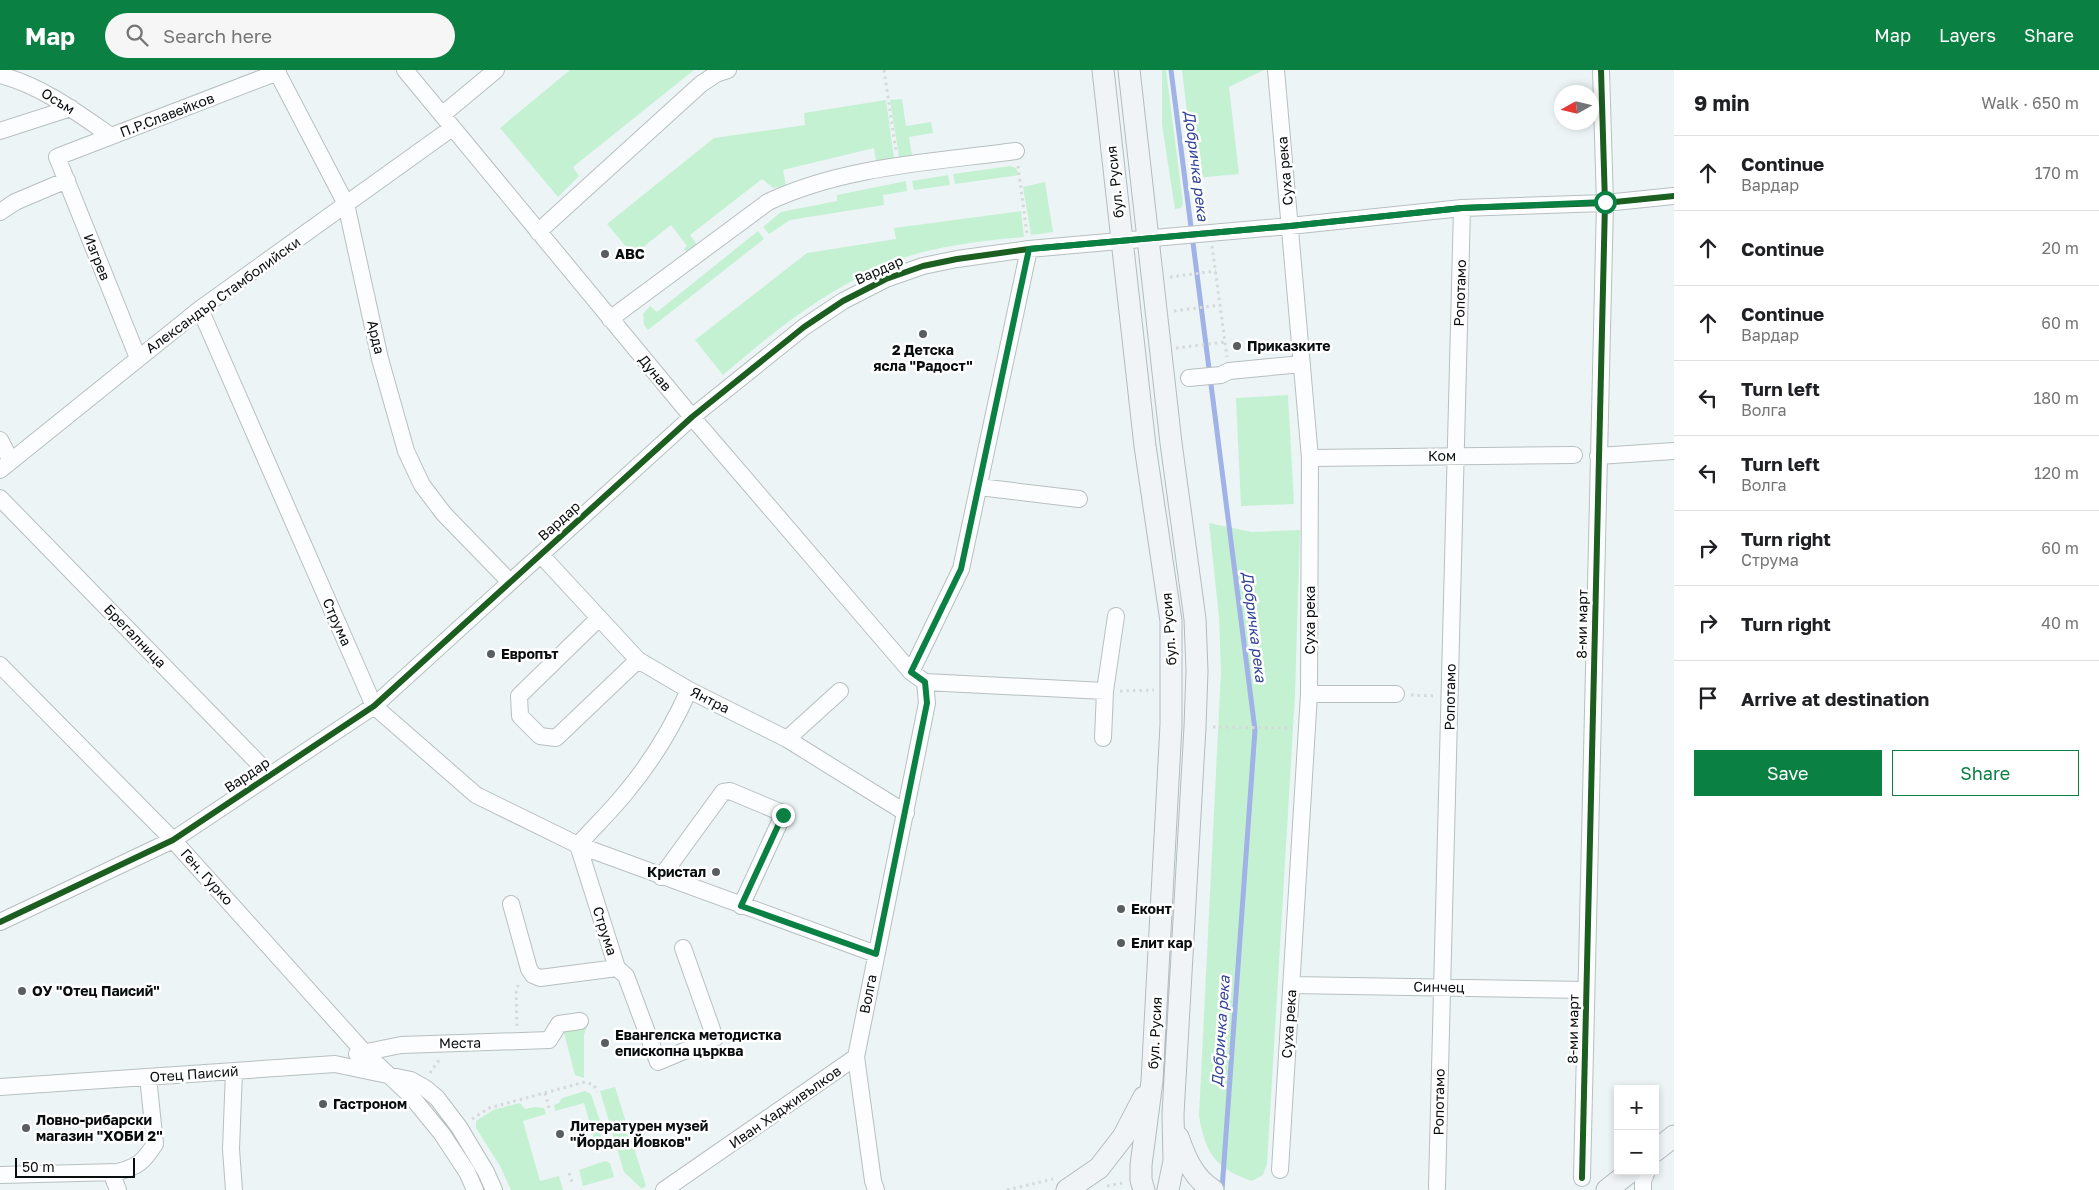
<!DOCTYPE html>
<meta charset="utf-8">
<style>
:root{--surface:#fff;--page:#f6f6f6;--text:#202124;--muted:#757577;--line:#e0e0e0;--accent:#0b8043}
body{margin:0;font-family:"Golos Text",sans-serif;background:var(--page);color:var(--text)}
.controls{position:absolute;right:15px;bottom:15px;display:grid;overflow:hidden;border-radius:0px;box-shadow:0 2px 8px #0003}
.controls button{width:45px;height:45px;display:grid;place-items:center;padding:0;border:0;border-bottom:1px solid var(--line);background:var(--surface);color:var(--text);font:25px sans-serif}
.compass{position:absolute;left:1554px;top:15px;width:45px;height:45px;border-radius:50%;background:var(--surface);box-shadow:0 2px 8px #0003;rotate:262deg}
.scale{position:absolute;left:15px;bottom:12px;width:120px;box-sizing:border-box;padding-left:5px;border:2px solid #080d0e;border-top:0;font-size:14px;line-height:18px;white-space:nowrap;color:#080d0e;-webkit-text-stroke:4px #fff;paint-order:stroke}
.stop{position:absolute;width:15px;height:15px;margin:-11px;border:4px solid #0b8043;border-radius:50%;background:#fff}
.stop.end{background:#0b8043;border-color:#fff;box-shadow:0 1px 5px #0008}
.list{margin:0;padding:0;list-style:none}
h2{display:flex;justify-content:space-between;align-items:center;height:65px;margin:0;padding:0 20px;font-size:21px}
h2 small{font-size:16px;font-weight:400;color:var(--muted)}
.list li{display:grid;grid-template-columns:32px 1fr auto;gap:15px;align-items:center;box-sizing:border-box;height:75px;padding:0 20px;border-top:1px solid var(--line)}
.list b{display:block;font-size:19px;white-space:nowrap}
.list p{margin:0;font-size:16px;white-space:nowrap;color:var(--muted)}
.list em{font-size:16px;font-style:normal;color:var(--muted)}
.actions{display:flex;gap:10px;padding:15px 20px}
.actions a{flex:1;padding:11px 0;border:1px solid var(--accent);border-radius:0px;text-align:center;font-size:18px;color:var(--accent)}
.actions .main{background:var(--accent);color:#fff}
.icon{flex:none;width:28px;height:28px;fill:none;stroke:currentColor;stroke-width:2;stroke-linecap:round;stroke-linejoin:round}
.map{position:relative;flex:none;width:1674px;height:1120px;overflow:hidden}
header{display:flex;align-items:center;gap:30px;box-sizing:border-box;height:70px;padding:0 25px;background:var(--accent);color:#fff}
header strong{font-size:24px}
nav{display:flex;gap:28px;margin-inline-start:auto;font-size:18px}
.search{width:350px;height:45px;background:var(--page);display:flex;align-items:center;gap:12px;box-sizing:border-box;padding:0 18px;border-radius:28px;color:var(--muted);font-size:19px}
main{display:flex}
aside{flex:1;background:var(--surface)}
.map>svg:first-child{display:block}
</style>
<header>
<strong>Map</strong>
<div class="search"><svg class="icon" aria-label="search" viewBox="0 0 24 24"><circle cx="10" cy="10" r="6"/><path d="M15 15l6 6"/></svg>Search here</div>
<nav><a>Map</a><a>Layers</a><a>Share</a></nav>
</header>
<main>
<div class="map">
<svg width="1674" height="1120" viewBox="0 0 1674 1120">
<rect width="100%" height="100%" fill="#ecf4f6"/>
<path fill="#c5f1d3" d="M570,0H694L573,97L579,106L558,127L500,58Z
M1162,0H1166L1183,133L1181,138L1175,139L1162,55Z
M1182,0H1264L1229,17L1239,104L1195,108Z
M902,29L906,56L931,52L933,63L909,67L912,85L899,87L890,30Z
M886,30L894,88L876,91L874,78L783,100L786,116L773,118L762,109L690,165L698,176L688,184L684,179L687,176L671,155L633,185L607,154L714,68L805,55L804,43Z
M1010,96L1016,98L1019,105L955,114L953,104Z
M948,105L950,115L914,120L912,111Z
M906,111L907,121L883,125L884,135L790,150L769,164L763,157L781,142L837,131V125Z
M1045,112L1053,162L1031,165L1023,117Z
M1021,141L1024,167C989,170 953,174 919,183C844,205 781,255 723,305L695,270L807,183L896,169L894,158Z
M758,161L764,169L648,260L644,255L643,244L650,236L657,242Z
M1288,325L1294,434L1241,436L1236,328Z
M1209,453L1252,462L1300,460L1295,625L1267,1094L1263,1105L1252,1111C1216,1099 1205,1083 1199,1046L1221,601L1219,547Z
M587,956L584,965V1008L575,1005L563,959Z
M615,1017L646,1116L642,1119L624,1102L600,1021Z
M585,1021L591,1024L601,1054L599,1059L603,1073L601,1077L597,1078L584,1033L555,1041L554,1035L559,1033L562,1028Z
M520,1033L525,1039L535,1037L544,1038L546,1044L523,1051L540,1111L559,1106L563,1120H511L500,1096L476,1058V1051L493,1040Z
M605,1091L610,1093L614,1107L583,1116L579,1100Z"/>
<g fill="none" stroke-linecap="round" stroke-linejoin="round">
<path stroke="#a0b2e6" stroke-width="5" d="M1171,0L1255,660L1222,1120"/>
<defs>
<path id="minor" d="M276,0L346,134L380,289L406,381L422,415L444,444L510,512
M405,0L692,347L911,602L925,612L1105,621
M1276,0L1310,388L1309,624L1280,1100
M0,5C42,16 76,42 111,66
M442,45L496,0
M0,61L71,38
M0,142L15,132L67,110
M538,162L701,14L716,4L728,0
M200,239L374,636L476,725L578,775L876,884
M610,249L768,132C844,96 933,92 1016,81
M138,288L57,87L278,2
M1189,308L1221,305L1229,301L1302,294
M0,370L11,391
M1598,386L1674,381
M1310,388L1574,385
M0,400L200,239L452,58
M979,417L1079,429
M0,428L270,705
M541,485L638,590L689,620L787,669L906,743
M599,548L519,626L520,646L540,666L556,668L638,590
M0,595L173,770L364,982L411,1026L442,1064L467,1102L475,1120
M911,602L961,499L1029,179
M1309,624H1396
M1103,668L1105,621L1116,546
M787,669L840,621
M661,807L723,722L730,721L780,742L783,745L741,836
M511,834L529,899L533,905L540,908L617,898
M0,852L173,770L374,636L692,347L804,257L843,231L886,209L923,196L957,189L1029,179L1290,156L1462,138L1605,133L1674,126
M683,878L715,968L658,992L626,906L617,898L578,775C594,757 612,740 627,721C652,691 673,656 689,620
M1292,915L1586,920
M357,984L401,975L549,970L559,954L580,951
M234,1001L231,1079L234,1120
M0,1017L335,994L411,1010L425,1018L437,1028L459,1057L486,1102L494,1120
M111,1102L118,1120
M0,1105L118,1102C139,1096 143,1092 155,1074L148,1007
M1582,1108L1605,133L1601,0
M1437,1117L1462,138
M664,1120L856,987
M876,1120L873,1111L856,987L927,633L925,612
M1643,1120V1111L1647,1101"/>
<path id="major" d="M1103,0L1145,376L1171,551V655L1152,1011L1141,1095V1110L1144,1120
M1129,0L1171,373L1195,549L1197,601L1195,657L1173,1044L1174,1091L1168,1120
M1178,1067C1185,1087 1194,1109 1213,1120
M1655,1081L1674,1066
M1067,1120L1099,1098L1123,1067L1144,1027
M1607,1120L1631,1101"/>
</defs>
<use href="#minor" stroke="#b8bfc0" stroke-width="18"/>
<use href="#major" stroke="#b3bbc0" stroke-width="23"/>
<path stroke="#d7d9d9" stroke-width="3" stroke-dasharray="2.5 4" stroke-linecap="butt" d="M884,0L896,81
M1018,96L1027,164
M1212,176L1227,287
M1170,207L1216,201
M1174,241L1220,235
M1176,278L1225,272
M1120,621L1154,620
M1411,625L1435,626
M1213,657L1292,658
M517,956L516,923L519,911
M430,1003L439,990
M545,1023L550,1042
M472,1049L489,1038L585,1012L594,1015L597,1022
M569,1103L572,1112
M1107,1116L1123,1113
M1007,1120L1053,1109"/>
<use href="#minor" stroke="#fcfdfe" stroke-width="16"/>
<use href="#major" stroke="#f0f4f7" stroke-width="21"/>
<defs>
<path id="cycleway" d="M0,852L173,770L374,636L692,347L804,257L843,231L886,209L923,196L957,189L1029,179L1290,156L1462,138L1605,133L1674,126
M1582,1108L1605,133L1601,0"/>
</defs>
<use href="#cycleway" stroke="#fff" stroke-width="9"/>
<use href="#cycleway" stroke="#1b5e20" stroke-width="6"/>
</g>
<g fill="none" stroke-linecap="round" stroke-linejoin="round">
<path stroke="#0b8043" stroke-width="6" d="M783,745L741,836L876,884L927,633L925,612L911,602L961,499L1029,179L1290,156L1462,138L1605,132"/>
</g>
<g fill="#585e5f" stroke="#fff" stroke-width="2">
<circle cx="605" cy="184" r="5"/>
<circle cx="923" cy="264" r="5"/>
<circle cx="1237" cy="276" r="5"/>
<circle cx="491" cy="584" r="5"/>
<circle cx="716" cy="802" r="5"/>
<circle cx="1121" cy="839" r="5"/>
<circle cx="1121" cy="873" r="5"/>
<circle cx="22" cy="921" r="5"/>
<circle cx="605" cy="973" r="5"/>
<circle cx="323" cy="1034" r="5"/>
<circle cx="26" cy="1058" r="5"/>
<circle cx="560" cy="1064" r="5"/>
</g>
<g text-anchor="middle" stroke-width="5" stroke-linejoin="round" paint-order="stroke">
<g font-size="14" fill="#080d0e" stroke="#fff">
<text transform="translate(58 31) rotate(32)" y="5">Осъм</text>
<text transform="translate(167 45) rotate(-21)" y="5">П.Р.Славейков</text>
<text transform="translate(1285 101) rotate(-95)" y="5">Суха река</text>
<text transform="translate(1115 112) rotate(-96)" y="5">бул. Русия</text>
<text transform="translate(97 187) rotate(68)" y="5">Изгрев</text>
<text transform="translate(879 200) rotate(-24)" y="5">Вардар</text>
<text transform="translate(1460 223) rotate(-88)" y="5">Ропотамо</text>
<text transform="translate(223 225) rotate(-36)" y="5">Александър Стамболийски</text>
<text transform="translate(376 267) rotate(77)" y="5">Арда</text>
<text transform="translate(655 303) rotate(50)" y="5">Дунав</text>
<text x="1442" y="391">Ком</text>
<text transform="translate(559 451) rotate(-42)" y="5">Вардар</text>
<text transform="translate(1310 550) rotate(-90)" y="5">Суха река</text>
<text transform="translate(337 552) rotate(66)" y="5">Струма</text>
<text transform="translate(1582 554) rotate(-89)" y="5">8-ми март</text>
<text transform="translate(1169 559) rotate(-94)" y="5">бул. Русия</text>
<text transform="translate(135 566) rotate(46)" y="5">Брегалница</text>
<text transform="translate(1450 627) rotate(-89)" y="5">Ропотамо</text>
<text transform="translate(710 630) rotate(27)" y="5">Янтра</text>
<text transform="translate(247 705) rotate(-34)" y="5">Вардар</text>
<text transform="translate(207 807) rotate(48)" y="5">Ген. Гурко</text>
<text transform="translate(605 861) rotate(72)" y="5">Струма</text>
<text transform="translate(1439 917) rotate(1)" y="5">Синчец</text>
<text transform="translate(868 924) rotate(-79)" y="5">Волга</text>
<text transform="translate(1289 954) rotate(-86)" y="5">Суха река</text>
<text transform="translate(1573 959) rotate(-89)" y="5">8-ми март</text>
<text transform="translate(1155 963) rotate(-87)" y="5">бул. Русия</text>
<text transform="translate(460 973) rotate(-1)" y="5">Места</text>
<text transform="translate(194 1004) rotate(-4)" y="5">Отец Паисий</text>
<text transform="translate(1439 1032) rotate(-89)" y="5">Ропотамо</text>
<text transform="translate(785 1037) rotate(-35)" y="5">Иван Хадживълков</text>
</g>
<g font-size="14" font-weight="bold" fill="#080d0e" stroke="#fff" text-anchor="start">
<text x="615" y="189">ABC</text>
<text x="1247" y="281">Приказките</text>
<text x="923" y="285" text-anchor="middle">2 Детска<tspan x="923" dy="16">ясла "Радост"</tspan></text>
<text x="501" y="589">Европът</text>
<text x="706" y="807" text-anchor="end">Кристал</text>
<text x="1131" y="844">Еконт</text>
<text x="1131" y="878">Елит кар</text>
<text x="32" y="926">ОУ "Отец Паисий"</text>
<text x="615" y="970">Евангелска методистка<tspan x="615" dy="16">епископна църква</tspan></text>
<text x="333" y="1039">Гастроном</text>
<text x="36" y="1055">Ловно-рибарски<tspan x="36" dy="16">магазин "ХОБИ 2"</tspan></text>
<text x="570" y="1061">Литературен музей<tspan x="570" dy="16">"Йордан Йовков"</tspan></text>
</g>
<g font-size="15" font-style="italic" fill="#314298" stroke="#fff">
<text transform="translate(1196 96) rotate(83)" y="5">Добричка река</text>
<text transform="translate(1254 557) rotate(83)" y="5">Добричка река</text>
<text transform="translate(1221 961) rotate(-86)" y="5">Добричка река</text>
</g>
</g>
</svg>
<div class="controls">
<button>+</button>
<button>−</button>
</div>
<svg class="compass" viewBox="-18 -18 36 36"><path d="M0-13l5 13h-10z" fill="#e53935"/><path d="M0 13l5-13h-10z" fill="#757577"/></svg>
<div class="scale">50 m</div>
<div class="stop" style="left:1605px;top:132px"></div>
<div class="stop end" style="left:783px;top:745px"></div>
</div>
<aside>
<h2>9 min<small>Walk · 650 m</small></h2>
<ul class="list">
<li><svg class="icon" aria-label="ahead" viewBox="0 0 24 24"><path d="M12 20V5M6 11l6-6 6 6"/></svg><div><b>Continue</b><p>Вардар</p></div><em>170 m</em></li>
<li><svg class="icon" aria-label="ahead" viewBox="0 0 24 24"><path d="M12 20V5M6 11l6-6 6 6"/></svg><div><b>Continue</b></div><em>20 m</em></li>
<li><svg class="icon" aria-label="ahead" viewBox="0 0 24 24"><path d="M12 20V5M6 11l6-6 6 6"/></svg><div><b>Continue</b><p>Вардар</p></div><em>60 m</em></li>
<li><svg class="icon" aria-label="left" viewBox="0 0 24 24"><path d="M17 20v-9H6M10 6l-5 5 5 5"/></svg><div><b>Turn left</b><p>Волга</p></div><em>180 m</em></li>
<li><svg class="icon" aria-label="left" viewBox="0 0 24 24"><path d="M17 20v-9H6M10 6l-5 5 5 5"/></svg><div><b>Turn left</b><p>Волга</p></div><em>120 m</em></li>
<li><svg class="icon" aria-label="right" viewBox="0 0 24 24"><path d="M7 20v-9h11M14 6l5 5-5 5"/></svg><div><b>Turn right</b><p>Струма</p></div><em>60 m</em></li>
<li><svg class="icon" aria-label="right" viewBox="0 0 24 24"><path d="M7 20v-9h11M14 6l5 5-5 5"/></svg><div><b>Turn right</b></div><em>40 m</em></li>
<li><svg class="icon" aria-label="arrive" viewBox="0 0 24 24"><path d="M6 21V4h12l-3 4 3 4H6"/></svg><div><b>Arrive at destination</b></div></li>
</ul>
<div class="actions"><a class="main">Save</a><a>Share</a></div>
</aside>
</main>
